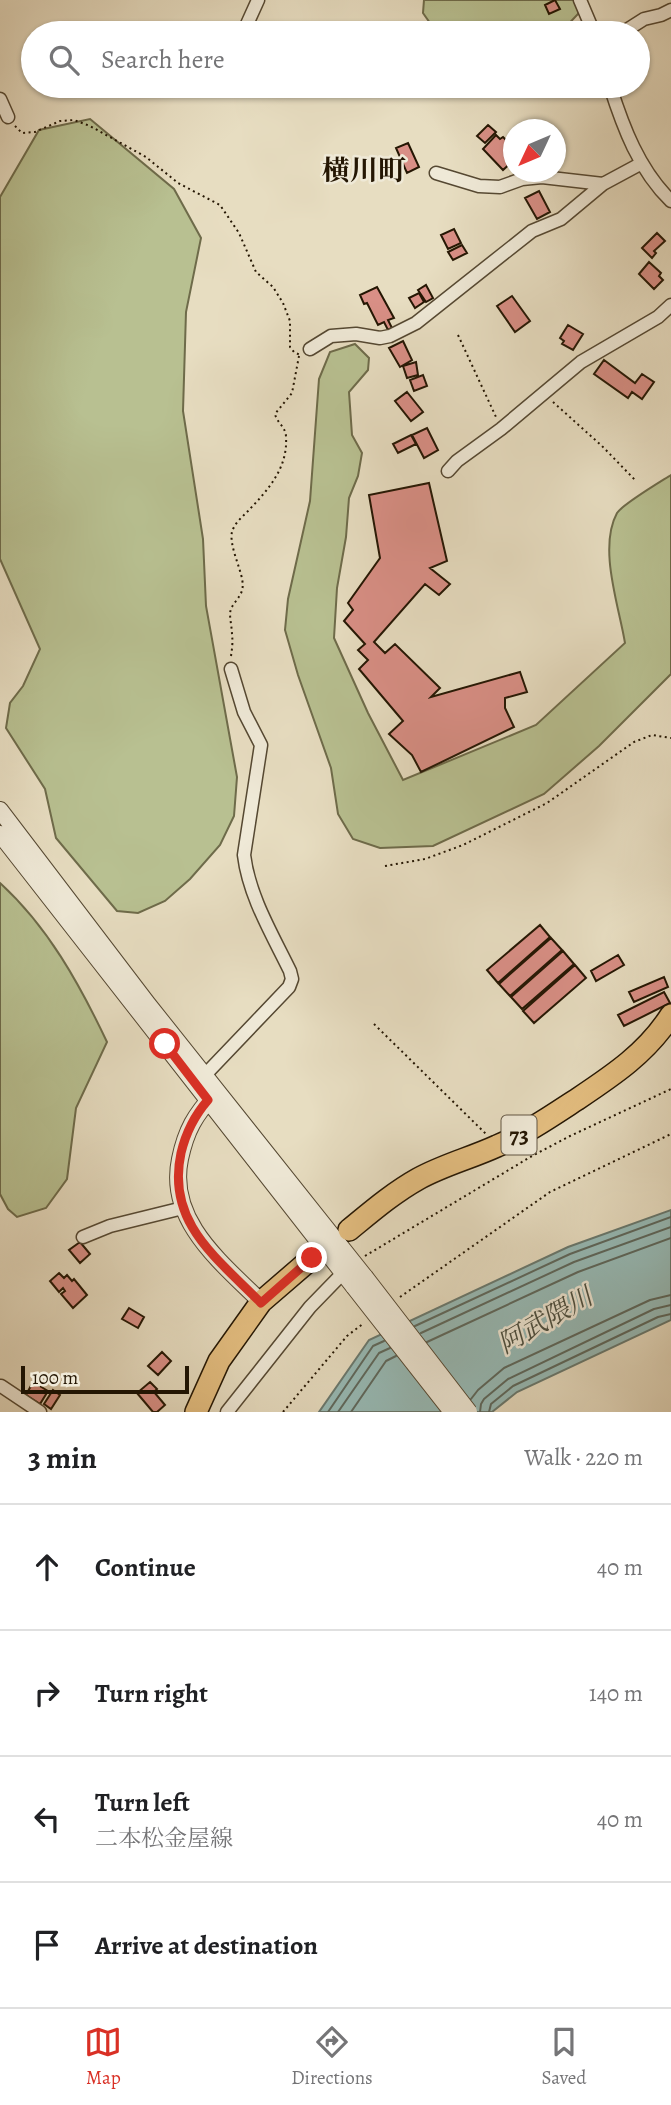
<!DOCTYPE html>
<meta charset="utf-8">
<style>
:root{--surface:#fff;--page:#f6f6f6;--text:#202124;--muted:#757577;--line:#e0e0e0;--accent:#d93025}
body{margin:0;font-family:Alegreya,"Noto Serif JP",serif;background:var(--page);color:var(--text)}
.compass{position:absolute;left:503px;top:119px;width:63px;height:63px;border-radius:50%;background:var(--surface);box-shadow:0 2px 5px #0004;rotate:226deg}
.scale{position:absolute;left:21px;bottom:18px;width:168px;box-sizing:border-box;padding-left:7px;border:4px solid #241603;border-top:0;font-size:19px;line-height:24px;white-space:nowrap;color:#241603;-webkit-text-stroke:5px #efe9d7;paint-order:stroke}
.stop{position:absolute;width:21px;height:21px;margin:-16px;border:5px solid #d93025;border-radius:50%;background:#fff}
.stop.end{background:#d93025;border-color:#fff;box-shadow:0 2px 7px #0008}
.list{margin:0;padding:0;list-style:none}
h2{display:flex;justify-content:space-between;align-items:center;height:91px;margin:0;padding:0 28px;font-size:30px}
h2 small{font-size:23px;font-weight:400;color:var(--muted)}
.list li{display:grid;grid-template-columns:46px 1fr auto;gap:21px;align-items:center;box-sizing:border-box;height:126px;padding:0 28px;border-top:2px solid var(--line)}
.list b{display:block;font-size:26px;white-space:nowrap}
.list p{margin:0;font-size:23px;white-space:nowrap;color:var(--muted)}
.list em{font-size:23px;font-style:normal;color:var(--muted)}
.icon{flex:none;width:38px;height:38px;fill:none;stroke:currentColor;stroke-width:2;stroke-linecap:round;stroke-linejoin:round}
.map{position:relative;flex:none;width:671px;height:1412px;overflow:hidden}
.search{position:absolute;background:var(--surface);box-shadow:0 2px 5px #0004;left:21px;right:21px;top:21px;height:77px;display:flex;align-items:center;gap:18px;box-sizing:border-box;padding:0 24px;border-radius:38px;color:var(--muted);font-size:26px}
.sheet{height:595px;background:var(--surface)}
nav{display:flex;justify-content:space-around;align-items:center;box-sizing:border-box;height:98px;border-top:2px solid var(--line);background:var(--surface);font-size:19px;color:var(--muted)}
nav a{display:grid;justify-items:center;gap:4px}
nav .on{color:var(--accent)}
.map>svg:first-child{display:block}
</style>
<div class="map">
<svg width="671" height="1412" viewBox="0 0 671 1412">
<rect width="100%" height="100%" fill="#e7ddc1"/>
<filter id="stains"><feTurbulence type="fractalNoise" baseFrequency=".00286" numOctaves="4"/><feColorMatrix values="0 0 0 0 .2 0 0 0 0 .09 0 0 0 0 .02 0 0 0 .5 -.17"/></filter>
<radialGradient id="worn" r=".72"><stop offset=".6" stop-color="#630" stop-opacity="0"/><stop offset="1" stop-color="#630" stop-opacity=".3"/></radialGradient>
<path fill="#b8c091" stroke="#6e6b4a" stroke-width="2" d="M424,0H584L578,14L560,33H437L423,13Z
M90,119L174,189L201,238L186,312L183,411L203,539L206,606L237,777L234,816L220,845L190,879L165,901L138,913L117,911L56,838L45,789L6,728L10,703L23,686L40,649L0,559V197L39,130Z
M355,344L369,358L368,370L349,392L352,435L362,453L358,476L349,498L346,537L337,588L334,638L368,713L403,780L536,725L625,643C619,606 598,548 617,513C623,504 660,482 671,475V674L599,746L544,794L433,846L380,848L353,839L338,814L331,768L298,675L285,630L288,599L310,501L319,379L330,352Z
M0,883C48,927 79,983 107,1042L76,1108L67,1179L46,1208L17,1217L8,1209L0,1194Z"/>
<path fill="#97bbb7" stroke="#69796f" stroke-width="2" d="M671,1210V1320L517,1392L492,1412H319L369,1340L568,1247Z"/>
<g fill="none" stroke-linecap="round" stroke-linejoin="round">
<path stroke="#5e685d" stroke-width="2" d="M415,1326L570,1254L671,1217
M421,1333L574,1262L671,1227
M427,1342L578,1272L671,1238
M471,1399L478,1390L504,1368L650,1300L671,1295
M328,1412L373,1346L384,1341
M338,1412L379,1353L390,1348
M351,1412L386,1361L396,1356
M480,1412L481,1404L484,1399L508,1379L654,1309L671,1305
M489,1412L491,1404L513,1386L658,1317L671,1314"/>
</g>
<path fill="#d98f86" stroke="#241603" stroke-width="2" d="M555,0L560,9L549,14L545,5Z
M488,125L496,132L485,143L477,136Z
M496,135L500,139L503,137L510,144L508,147L514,152V160L503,170L483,149Z
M408,143L419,167L407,173L396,148Z
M539,191L550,212L537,219L525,198Z
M454,229L461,243L448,249L441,235Z
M657,233L665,241L654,251L656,253L652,258L642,248Z
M462,245L467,253L453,260L448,252Z
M649,262L661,273L659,276L663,280L654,289L639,274Z
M426,285L433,298L426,302L418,290Z
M377,287L394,318L388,320L392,328L388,330L384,322L378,325L367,303L364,304L360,295Z
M419,293L424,302L415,308L409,298Z
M512,296L530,321L515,332L497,306Z
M568,325L583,334L573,350L562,344L564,341L560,338Z
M403,341L412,360L400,367L389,348Z
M604,360L635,383L642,374L654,382L642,399L632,392L628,398L594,374Z
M416,362L418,375L407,378L403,366Z
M423,375L427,386L414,391L410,380Z
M407,392L423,412L411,421L395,401Z
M427,428L438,450L424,458L412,435Z
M411,435L416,444L398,453L393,444Z
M429,483L447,561L430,568L450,584L439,595L425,584L374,642L385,653L395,644L440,688L431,697L520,672L527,692L505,698V708L514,727L421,772L412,755L389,734L403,721L359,669L368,660L358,650L365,644L344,621L353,610L348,603L380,558L369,495Z
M540,925L550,937L498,983L487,970Z
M551,938L562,950L510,996L499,984Z
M563,951L574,964L522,1009L511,997Z
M618,955L624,965L596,981L591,971Z
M575,965L586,978L534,1023L523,1011Z
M664,977L668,987L634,1002L629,992Z
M664,992L670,1003L624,1026L618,1015Z
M80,1242L90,1254L80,1263L69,1250Z
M59,1273L64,1278L67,1275L72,1281L74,1279L87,1295L73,1308L61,1294L65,1291L63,1288L59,1292L50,1281Z
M129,1308L144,1317L138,1328L122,1319Z
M162,1352L171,1361L158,1375L148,1366Z
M33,1382L48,1391L40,1404L26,1395Z
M150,1382L157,1389L154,1392L165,1405L157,1412H153L137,1393Z
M53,1390L60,1395L51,1409L44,1404Z"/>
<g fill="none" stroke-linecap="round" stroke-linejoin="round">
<defs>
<path id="minor" d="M580,0L594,33
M243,33L258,0
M622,33L644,19L661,15L671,10
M610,86C623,127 639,170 671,201
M0,99L8,117
M436,173L479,186L500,187L522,179L542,177L603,184
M310,349L331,336L356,334L380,338L390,336L416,323L532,231L561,219L603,184L642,163
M448,471L457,461L501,429L581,362L658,317L671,305
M204,1076L289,987L292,979L290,971C272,934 249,896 244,855L261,745L244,712L231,669
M83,1237L110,1226L183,1208
M1,1386L40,1412
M227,1412L310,1307L343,1273"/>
<path id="tertiary" d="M0,810L147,1003L365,1277
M0,834L354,1287
M215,1093C195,1115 186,1130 180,1159C167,1221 222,1263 261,1302"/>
<path id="primary" d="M349,1230C371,1212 393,1193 418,1179C443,1165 471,1158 497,1146C525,1134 550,1117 576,1100C612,1076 647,1053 671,1015
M196,1412L219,1361L261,1302L312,1258"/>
</defs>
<use href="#minor" stroke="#554832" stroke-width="15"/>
<use href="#tertiary" stroke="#554832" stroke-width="18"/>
<use href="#primary" stroke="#241603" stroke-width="24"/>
<path stroke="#241603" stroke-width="2" stroke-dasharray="2 3.5" stroke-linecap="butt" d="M15,126L22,133L35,132L60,121L74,120L90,126L146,157L178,183L220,205L239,233L256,272L273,287L283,303L290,321V347L294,352L300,355
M458,335L496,417
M553,402L602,446L636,481
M231,656C232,649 233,642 232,635C232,628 230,620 230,613C232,600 246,597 242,579C240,567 229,544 232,532C234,524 242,517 248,511C268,490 288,468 286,437C286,427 277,423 275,414L292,393L299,356
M385,866L425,859L463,845L547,803L634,742L652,735L671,738
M374,1024L486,1134
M365,1256L532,1156L570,1136L671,1089
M400,1297L550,1192L671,1134
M283,1412L347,1336L364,1323"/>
<use href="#minor" stroke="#efe9d7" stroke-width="12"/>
<use href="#tertiary" stroke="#efe9d7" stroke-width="16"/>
<use href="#primary" stroke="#e4be80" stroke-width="21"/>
<defs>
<path id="tertiary-bridge" d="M365,1277L469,1412
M354,1287L452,1412"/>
</defs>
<use href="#tertiary-bridge" stroke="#554832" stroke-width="18" stroke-linecap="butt"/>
<use href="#tertiary-bridge" stroke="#efe9d7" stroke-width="16"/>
</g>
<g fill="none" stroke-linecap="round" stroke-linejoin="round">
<path stroke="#d93025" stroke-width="9" d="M165,1044L208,1100C194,1116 186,1132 181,1153C166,1223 217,1258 261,1303L312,1258"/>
</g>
<g text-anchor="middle" stroke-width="5" stroke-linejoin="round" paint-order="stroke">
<rect fill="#efe9d7" stroke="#615543" stroke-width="2" x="501.5" y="1115.5" width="35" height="39" rx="5"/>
<g font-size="23" font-weight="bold" fill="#241603">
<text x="519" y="1143">73</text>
</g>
<g font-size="26" font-style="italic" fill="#4c5042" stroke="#efe9d7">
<text transform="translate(545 1320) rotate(-30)" y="9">阿武隈川</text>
</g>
<g font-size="28" font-weight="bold" fill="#241603" stroke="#efe9d7">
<text x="364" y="180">横川町</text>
</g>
</g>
<rect width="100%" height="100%" filter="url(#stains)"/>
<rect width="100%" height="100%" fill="url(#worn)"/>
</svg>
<svg class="compass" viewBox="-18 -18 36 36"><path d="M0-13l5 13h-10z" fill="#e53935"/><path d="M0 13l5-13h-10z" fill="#757577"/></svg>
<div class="scale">100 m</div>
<div class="stop" style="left:165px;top:1044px"></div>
<div class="stop end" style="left:312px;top:1258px"></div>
<div class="search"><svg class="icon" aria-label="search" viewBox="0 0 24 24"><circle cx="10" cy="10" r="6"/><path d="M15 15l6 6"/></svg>Search here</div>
</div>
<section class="sheet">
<h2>3 min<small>Walk · 220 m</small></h2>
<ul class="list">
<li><svg class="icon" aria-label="ahead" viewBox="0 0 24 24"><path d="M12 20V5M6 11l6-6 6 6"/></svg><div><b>Continue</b></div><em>40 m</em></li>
<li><svg class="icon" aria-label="right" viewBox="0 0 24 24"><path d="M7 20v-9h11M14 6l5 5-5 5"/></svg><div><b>Turn right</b></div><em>140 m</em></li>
<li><svg class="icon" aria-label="left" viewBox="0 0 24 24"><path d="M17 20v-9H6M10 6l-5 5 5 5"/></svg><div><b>Turn left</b><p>二本松金屋線</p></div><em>40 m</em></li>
<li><svg class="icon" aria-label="arrive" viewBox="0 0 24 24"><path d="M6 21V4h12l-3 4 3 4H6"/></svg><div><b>Arrive at destination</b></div></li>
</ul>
</section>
<nav>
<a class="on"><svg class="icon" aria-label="map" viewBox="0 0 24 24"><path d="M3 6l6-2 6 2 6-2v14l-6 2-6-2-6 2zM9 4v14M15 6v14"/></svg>Map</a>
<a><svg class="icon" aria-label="directions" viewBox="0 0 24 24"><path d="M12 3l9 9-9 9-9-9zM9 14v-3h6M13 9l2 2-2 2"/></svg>Directions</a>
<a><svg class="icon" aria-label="saved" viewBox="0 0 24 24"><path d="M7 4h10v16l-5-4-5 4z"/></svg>Saved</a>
</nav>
